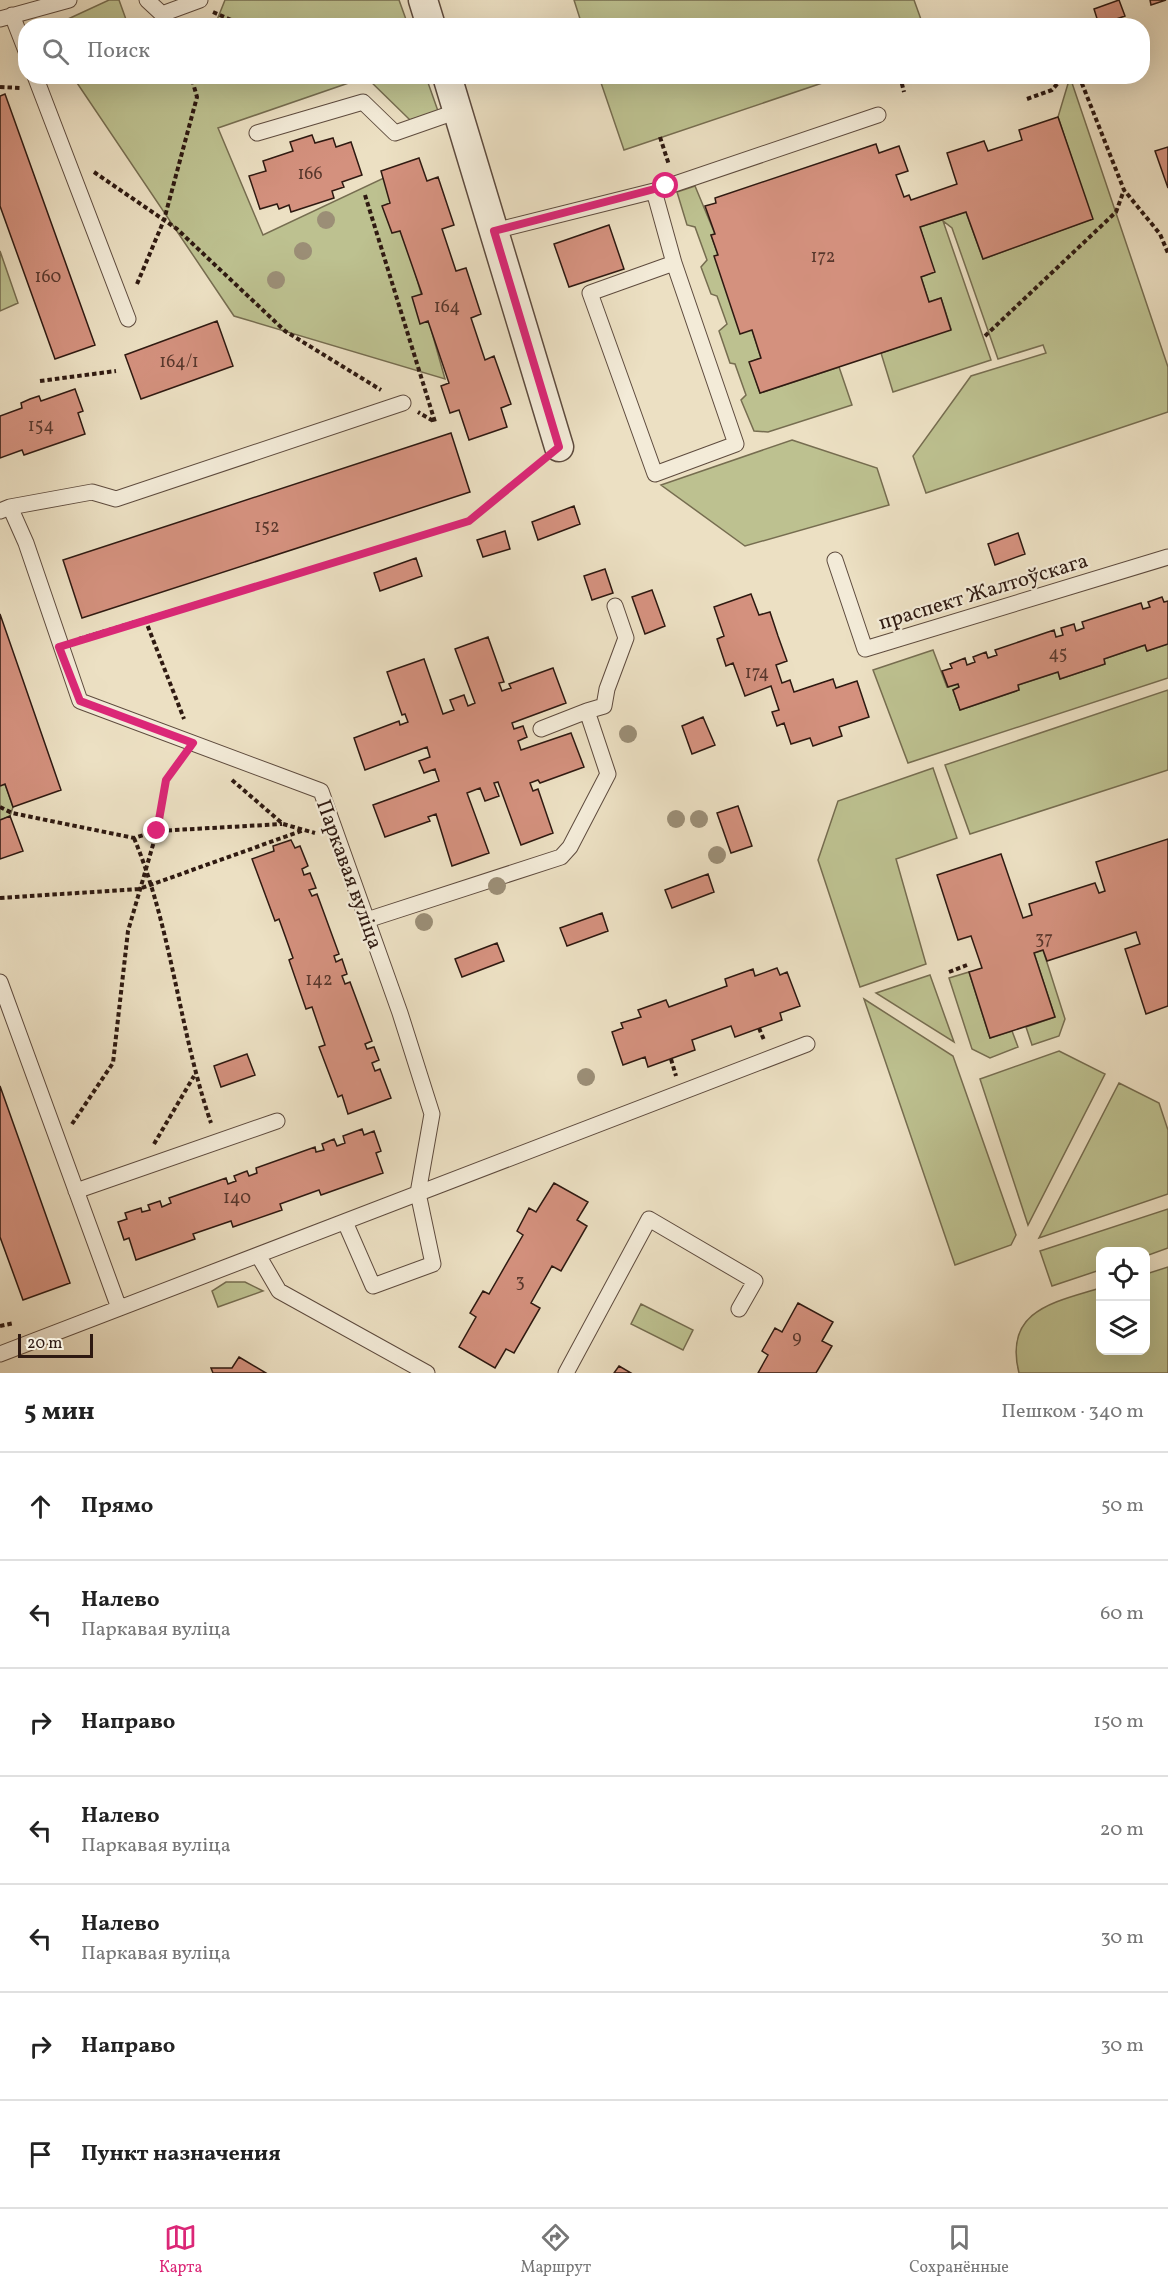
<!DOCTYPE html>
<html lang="ru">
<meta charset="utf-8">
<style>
:root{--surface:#fff;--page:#f2f2f2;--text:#222;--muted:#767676;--line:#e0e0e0;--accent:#db2777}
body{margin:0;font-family:Vollkorn,serif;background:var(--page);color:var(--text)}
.controls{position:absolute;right:18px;bottom:18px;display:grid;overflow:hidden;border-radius:12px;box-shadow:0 6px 24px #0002}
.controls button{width:54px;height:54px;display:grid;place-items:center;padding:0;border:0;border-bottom:2px solid var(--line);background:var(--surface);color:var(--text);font:30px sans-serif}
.scale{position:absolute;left:18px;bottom:15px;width:75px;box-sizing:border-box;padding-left:6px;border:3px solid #2e1911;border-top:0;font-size:16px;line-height:21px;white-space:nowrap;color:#2e1911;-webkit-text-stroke:4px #f3ebd8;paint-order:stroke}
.stop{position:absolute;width:18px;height:18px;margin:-14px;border:4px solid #db2777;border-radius:50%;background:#fff}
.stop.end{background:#db2777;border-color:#fff;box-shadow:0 2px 6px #0008}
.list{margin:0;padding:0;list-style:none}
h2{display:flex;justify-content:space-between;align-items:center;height:78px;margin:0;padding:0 24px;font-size:26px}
h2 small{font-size:20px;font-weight:400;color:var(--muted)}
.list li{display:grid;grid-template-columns:39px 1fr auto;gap:18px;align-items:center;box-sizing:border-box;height:108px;padding:0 24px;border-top:2px solid var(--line)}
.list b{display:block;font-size:22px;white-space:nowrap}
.list p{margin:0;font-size:20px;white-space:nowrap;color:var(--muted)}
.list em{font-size:20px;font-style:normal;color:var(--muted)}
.icon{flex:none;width:33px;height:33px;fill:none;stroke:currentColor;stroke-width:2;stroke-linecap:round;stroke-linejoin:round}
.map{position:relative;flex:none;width:1168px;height:1373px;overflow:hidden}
.search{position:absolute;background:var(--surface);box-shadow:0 6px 24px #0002;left:18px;right:18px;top:18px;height:66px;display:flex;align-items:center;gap:15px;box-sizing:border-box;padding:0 21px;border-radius:24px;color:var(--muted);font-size:22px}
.sheet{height:834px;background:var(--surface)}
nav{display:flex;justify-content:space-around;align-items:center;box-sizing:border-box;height:84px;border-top:2px solid var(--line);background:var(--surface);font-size:16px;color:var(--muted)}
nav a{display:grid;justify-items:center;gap:3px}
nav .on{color:var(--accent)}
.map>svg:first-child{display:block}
</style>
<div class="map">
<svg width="1168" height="1373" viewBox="0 0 1168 1373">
<rect width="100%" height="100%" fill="#ece0c3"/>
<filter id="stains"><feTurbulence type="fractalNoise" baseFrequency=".00333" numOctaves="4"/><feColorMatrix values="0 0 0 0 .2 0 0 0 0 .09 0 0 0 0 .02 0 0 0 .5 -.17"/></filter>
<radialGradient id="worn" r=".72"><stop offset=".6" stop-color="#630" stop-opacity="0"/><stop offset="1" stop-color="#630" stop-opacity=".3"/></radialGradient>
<path fill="#bdc190" stroke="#766d50" stroke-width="1.5" d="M109,0H119L128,25H55Z
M225,0H399L408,25H215Z
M574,0H914L923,25H582Z
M73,77H366L218,128L263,235L388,176L445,379L234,316Z
M366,77H426L438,111L410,120Z
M599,77V76L840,77L624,150Z
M1070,77L1168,367V412L926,493L913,456L971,376L1046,353L1043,345L998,359L952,228L943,221L991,360L893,392L881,353L951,329L941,298L929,302L921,277L934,272L920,227L966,212L983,259L1092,219L1058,117Z
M695,186L715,234L711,235L718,255L715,256L752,330L761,358L750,362L760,393L839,367L852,405L768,432L754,431L741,400L746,395L735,364L730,363L719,331L727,324L717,296L711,294L701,267L707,260L695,227L687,225L677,192Z
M0,251L18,303L0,311Z
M792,440L877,468L889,505L745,546L661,485Z
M1168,644V678L908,763L873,670L933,650L947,687L958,684L959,687L953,690L960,710L1019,690L1018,685L1058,672L1060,679L1105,664L1104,659L1145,645L1147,651Z
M1168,690V770L970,834L945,765Z
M933,768L957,838L896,859L926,964L860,987L818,860L838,801Z
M5,784L13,807L10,816L0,820V786Z
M1043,950L1065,1019L1059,1036L1032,1045L1026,1027L1055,1017L1034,953Z
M969,972L990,1038L1012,1031L1018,1047L990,1058L972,1049L949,978Z
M930,975L954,1042L876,993Z
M864,999L953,1056L1016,1235L1011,1245L955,1265Z
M1059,1051L1105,1074L1028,1225L980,1079Z
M1119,1083L1159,1103L1168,1130V1194L1039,1238Z
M1168,1209V1248L1146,1256V1252H1100V1270L1052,1286L1040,1251Z
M1168,1267V1373H1019C1003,1310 1055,1302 1100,1288V1350H1146V1274Z
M226,1282H245L263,1291L218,1307L212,1291Z
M641,1304L693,1330L683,1350L631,1324Z"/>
<path fill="#d4917e" stroke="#2e1911" stroke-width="1.5" d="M1119,0L1125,16L1099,25L1094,9Z
M1150,0H1166L1151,5Z
M5,94L95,345L55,359L0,206V96Z
M1058,117L1093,219L983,259L966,212L920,227L935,272L921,277L929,302L941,298L951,330L760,393L749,362L761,358L752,330L740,334L714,256L718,255L711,235L715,234L705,206L716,203L715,198L876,144L879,153L899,146L908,171L896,175L904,197L909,195L911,200L957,184L947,153L984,141L988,151L1022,140L1019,130Z
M312,135L315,143L333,138L336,147L351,142L362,175L342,182L344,187L332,191L334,198L291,212L289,205L279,209L277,204L260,209L249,176L266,171L263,161L293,151L290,142Z
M1168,147V188L1155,151Z
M419,158L427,181L438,177L454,225L442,229L456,271L466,268L481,314L471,318L485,360L494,356L511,404L501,408L507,427L469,440L459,410L450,413L441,386L449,383L428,321L420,324L412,297L422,294L400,231L392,233L382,206L390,203L381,171Z
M609,225L624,269L569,287L554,244Z
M217,321L233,366L141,399L125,355Z
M75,389L83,411L78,413L85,434L24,455L22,450L0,458V416L22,408L21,403L30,399L39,396L41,401Z
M451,433L470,492L82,618L63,560Z
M574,506L580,524L538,540L532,522Z
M505,531L510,549L483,557L477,540Z
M1018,533L1025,554L995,565L988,544Z
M416,558L422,576L380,591L374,573Z
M605,569L613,593L592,600L584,576Z
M652,590L665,626L645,634L632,597Z
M751,594L759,615L770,612L778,636L787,661L776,665L782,683L790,680L794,692L833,679L836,688L857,681L869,717L839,727L842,736L813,746L810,738L791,744L784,723L777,726L772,712L779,710L771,686L745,696L733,663L726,666L717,639L724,636L714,607Z
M1162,597L1164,602L1168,601V644L1147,651L1145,645L1104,659L1105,664L1060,679L1058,672L1018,685L1019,690L960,710L953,690L959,687L958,684L948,687L942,671L952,668L950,664L965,658L967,665L975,662L973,657L986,652L988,658L997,655L995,650L1054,630L1056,637L1063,635L1061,628L1074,624L1076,631L1084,628L1082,622L1141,603L1143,609L1150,607L1148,602Z
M0,614L61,790L13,807L5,784L0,786Z
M488,637L504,682L499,683L502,691L511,688L509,684L553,668L566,703L512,723L514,729L523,726L527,737L518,741L521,750L571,733L584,767L540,783L538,780L530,783L533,791L538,789L553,833L521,845L498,782L494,783L499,796L485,801L480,788L467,793L489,853L452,866L436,814L428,817L430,821L385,837L373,805L439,781L435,769L424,773L419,761L430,757L427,747L365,770L354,738L399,721L400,725L408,722L405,714L402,715L387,672L424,659L443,714L454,710L450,700L464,695L468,706L475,703L455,649Z
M703,717L715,745L692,754L682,726Z
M738,806L752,846L731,853L717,813Z
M10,816L23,851L0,859V820Z
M1168,839V1006L1146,1014L1125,949L1140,944L1136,932L1047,961L1043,950L1034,953L1055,1017L990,1038L969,972L982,968L971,936L958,940L937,875L1001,854L1023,918L1032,915L1029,904L1095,883L1099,893L1105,891L1096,862Z
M291,840L295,848L300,846L308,866L302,869L304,875L310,873L316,888L309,890L312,896L317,894L339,954L334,956L336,962L342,959L347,974L342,976L345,984L350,982L372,1041L365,1044L367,1049L374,1047L379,1060L372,1063L375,1071L380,1069L391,1098L348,1114L342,1095L338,1097L319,1047L325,1045L312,1007L306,1009L289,960L293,958L279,919L275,921L252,859L274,851L273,846Z
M708,874L714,892L672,908L665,890Z
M602,913L608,931L567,946L560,928Z
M497,943L504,961L462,977L455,959Z
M777,968L780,975L787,972L800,1006L780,1013L782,1020L735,1037L731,1026L692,1040L695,1050L648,1067L645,1057L623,1065L612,1032L623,1028L621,1023L641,1017L638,1010L666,1000L669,1007L727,986L725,979L753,969L755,976Z
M247,1054L255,1075L221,1087L214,1066Z
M0,1086L70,1283L23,1300L0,1237Z
M362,1129L364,1135L374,1131L381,1151L376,1153L383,1173L321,1195L319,1190L280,1204L282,1210L233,1227L231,1221L193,1234L195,1239L136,1260L129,1238L124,1240L118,1222L127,1219L125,1213L141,1208L142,1212L150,1210L148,1205L160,1201L162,1207L171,1203L169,1198L226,1178L228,1184L236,1181L234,1176L247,1171L249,1176L257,1173L256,1168L315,1147L316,1152L324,1150L322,1144L334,1139L337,1146L345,1143L343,1136Z
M554,1183L588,1202L577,1220L587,1226L561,1271L552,1266L531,1303L540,1308L514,1353L506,1349L495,1368L459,1347L476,1317L470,1313L483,1291L489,1294L523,1235L517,1231L529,1208L536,1212Z
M798,1303L833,1322L822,1341L832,1346L816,1373H758L768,1355L762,1351L775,1328L782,1332Z
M239,1357L266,1373H213L211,1368H232Z
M619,1366L631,1373H614Z"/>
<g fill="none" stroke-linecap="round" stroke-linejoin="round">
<defs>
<path id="service" d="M147,0L162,14L200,0
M12,15L26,51
M0,19L69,0
M35,76L128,319
M257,133L363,102L395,133L458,111
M654,191L674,263L736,444L655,474L590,293L674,263
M494,231L654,191L878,115
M10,507L26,543L80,701L321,791L400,1013L432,1114L418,1193L433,1264L373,1286L345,1222
M0,511L10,507L92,492L116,499L403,403
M835,560L865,649L1168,557
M541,729L587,711
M367,920L561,857L570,847L608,774L587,711L604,706L607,689L626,638L615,606
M0,982L119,1308
M76,1191L277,1121
M258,1255L279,1291L427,1373
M0,1354L807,1044
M566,1373L649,1219L755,1281L739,1309"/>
<path id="minor" d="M423,0L431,26
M447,76L559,447"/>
</defs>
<use href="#service" stroke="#5e4b3e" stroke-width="17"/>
<use href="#minor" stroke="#5e4b3e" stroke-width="31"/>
<path stroke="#2e1911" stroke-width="4" stroke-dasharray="4.5 3" stroke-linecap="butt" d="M213,12L245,26
M900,76L904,92
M1079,76L1124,190L1160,234L1168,253
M0,87L20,88
M1027,99L1052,90L1064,76
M660,137L669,165
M94,172L177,229L285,331L381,390
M365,195L435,422L418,412
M137,284L164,220L197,97L191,76
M985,336L1116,212L1124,190
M40,381L116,371
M145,619L184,719
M79,639L469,521L540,462
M232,780L283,824L315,833
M0,807L12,813L134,838L157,831L282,824
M134,838C172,929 179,1030 211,1123
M0,898L139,889L304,830
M949,972L967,965
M759,1028L764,1040
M671,1059L676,1076
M72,1124L113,1063L128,931L157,831L166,780L182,758
M154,1144L194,1076
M0,1326L14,1323"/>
<use href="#service" stroke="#f3ebd8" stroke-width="15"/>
<use href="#minor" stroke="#f3ebd8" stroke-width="28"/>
</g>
<g fill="#9b8e76">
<circle cx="326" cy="220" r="9"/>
<circle cx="303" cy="251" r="9"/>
<circle cx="276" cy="280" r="9"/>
<circle cx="628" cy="734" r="9"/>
<circle cx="676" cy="819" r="9"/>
<circle cx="699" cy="819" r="9"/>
<circle cx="717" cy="855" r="9"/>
<circle cx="497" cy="886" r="9"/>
<circle cx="424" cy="922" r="9"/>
<circle cx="586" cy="1077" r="9"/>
</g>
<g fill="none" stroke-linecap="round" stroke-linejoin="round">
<path stroke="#db2777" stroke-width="8" d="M157,831L166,780L193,743L80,701L59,647L469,521L559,447L494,231L666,186"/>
</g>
<g text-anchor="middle" stroke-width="4.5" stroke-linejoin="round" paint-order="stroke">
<g font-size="18" fill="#58372c">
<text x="310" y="179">166</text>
<text x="823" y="262">172</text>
<text x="48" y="282">160</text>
<text x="447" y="312">164</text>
<text x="179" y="367">164/1</text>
<text x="41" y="431">154</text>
<text x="267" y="532">152</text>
<text x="1058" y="659">45</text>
<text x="757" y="678">174</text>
<text x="1044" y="944">37</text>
<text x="319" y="985">142</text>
<text x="237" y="1203">140</text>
<text x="520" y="1287">3</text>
<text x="797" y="1343">9</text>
</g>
<g font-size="21" fill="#2e1911" stroke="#f3ebd8">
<text transform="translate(983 591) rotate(-17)" y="7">праспект Жалтоўскага</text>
<text transform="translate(350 874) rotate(70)" y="7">Паркавая вуліца</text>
</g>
</g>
<rect width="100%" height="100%" filter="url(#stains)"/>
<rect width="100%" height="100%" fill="url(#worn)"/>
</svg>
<div class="controls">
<button><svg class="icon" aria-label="locate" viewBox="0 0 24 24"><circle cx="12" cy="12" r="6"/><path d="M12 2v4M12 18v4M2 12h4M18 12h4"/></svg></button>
<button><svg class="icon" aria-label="layers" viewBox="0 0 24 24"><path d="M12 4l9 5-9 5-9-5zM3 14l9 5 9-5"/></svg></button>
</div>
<div class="scale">20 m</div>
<div class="stop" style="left:666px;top:186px"></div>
<div class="stop end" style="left:157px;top:831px"></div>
<div class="search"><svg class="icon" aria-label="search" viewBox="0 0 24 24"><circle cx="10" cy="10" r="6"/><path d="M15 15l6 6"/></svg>Поиск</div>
</div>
<section class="sheet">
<h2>5 мин<small>Пешком · 340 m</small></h2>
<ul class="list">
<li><svg class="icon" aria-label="ahead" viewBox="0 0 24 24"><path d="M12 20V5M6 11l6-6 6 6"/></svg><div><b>Прямо</b></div><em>50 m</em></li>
<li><svg class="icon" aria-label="left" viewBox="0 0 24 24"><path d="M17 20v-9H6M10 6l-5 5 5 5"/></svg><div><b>Налево</b><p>Паркавая вуліца</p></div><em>60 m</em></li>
<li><svg class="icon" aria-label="right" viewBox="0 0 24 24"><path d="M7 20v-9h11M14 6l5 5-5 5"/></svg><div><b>Направо</b></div><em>150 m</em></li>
<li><svg class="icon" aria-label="left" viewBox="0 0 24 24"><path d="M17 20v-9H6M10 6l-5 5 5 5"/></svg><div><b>Налево</b><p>Паркавая вуліца</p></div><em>20 m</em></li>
<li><svg class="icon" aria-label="left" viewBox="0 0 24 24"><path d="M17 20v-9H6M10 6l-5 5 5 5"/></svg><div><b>Налево</b><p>Паркавая вуліца</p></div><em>30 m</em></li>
<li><svg class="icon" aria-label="right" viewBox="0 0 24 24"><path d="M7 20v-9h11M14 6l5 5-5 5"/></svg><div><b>Направо</b></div><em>30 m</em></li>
<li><svg class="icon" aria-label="arrive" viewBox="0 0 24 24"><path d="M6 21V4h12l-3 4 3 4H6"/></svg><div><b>Пункт назначения</b></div></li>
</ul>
</section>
<nav>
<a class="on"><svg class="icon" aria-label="map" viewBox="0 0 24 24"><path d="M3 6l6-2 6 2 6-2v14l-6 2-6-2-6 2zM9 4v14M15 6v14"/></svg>Карта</a>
<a><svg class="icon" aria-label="directions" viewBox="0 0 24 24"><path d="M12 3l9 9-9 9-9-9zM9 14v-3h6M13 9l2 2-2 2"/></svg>Маршрут</a>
<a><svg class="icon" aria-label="saved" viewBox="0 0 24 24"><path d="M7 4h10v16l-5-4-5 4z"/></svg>Сохранённые</a>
</nav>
